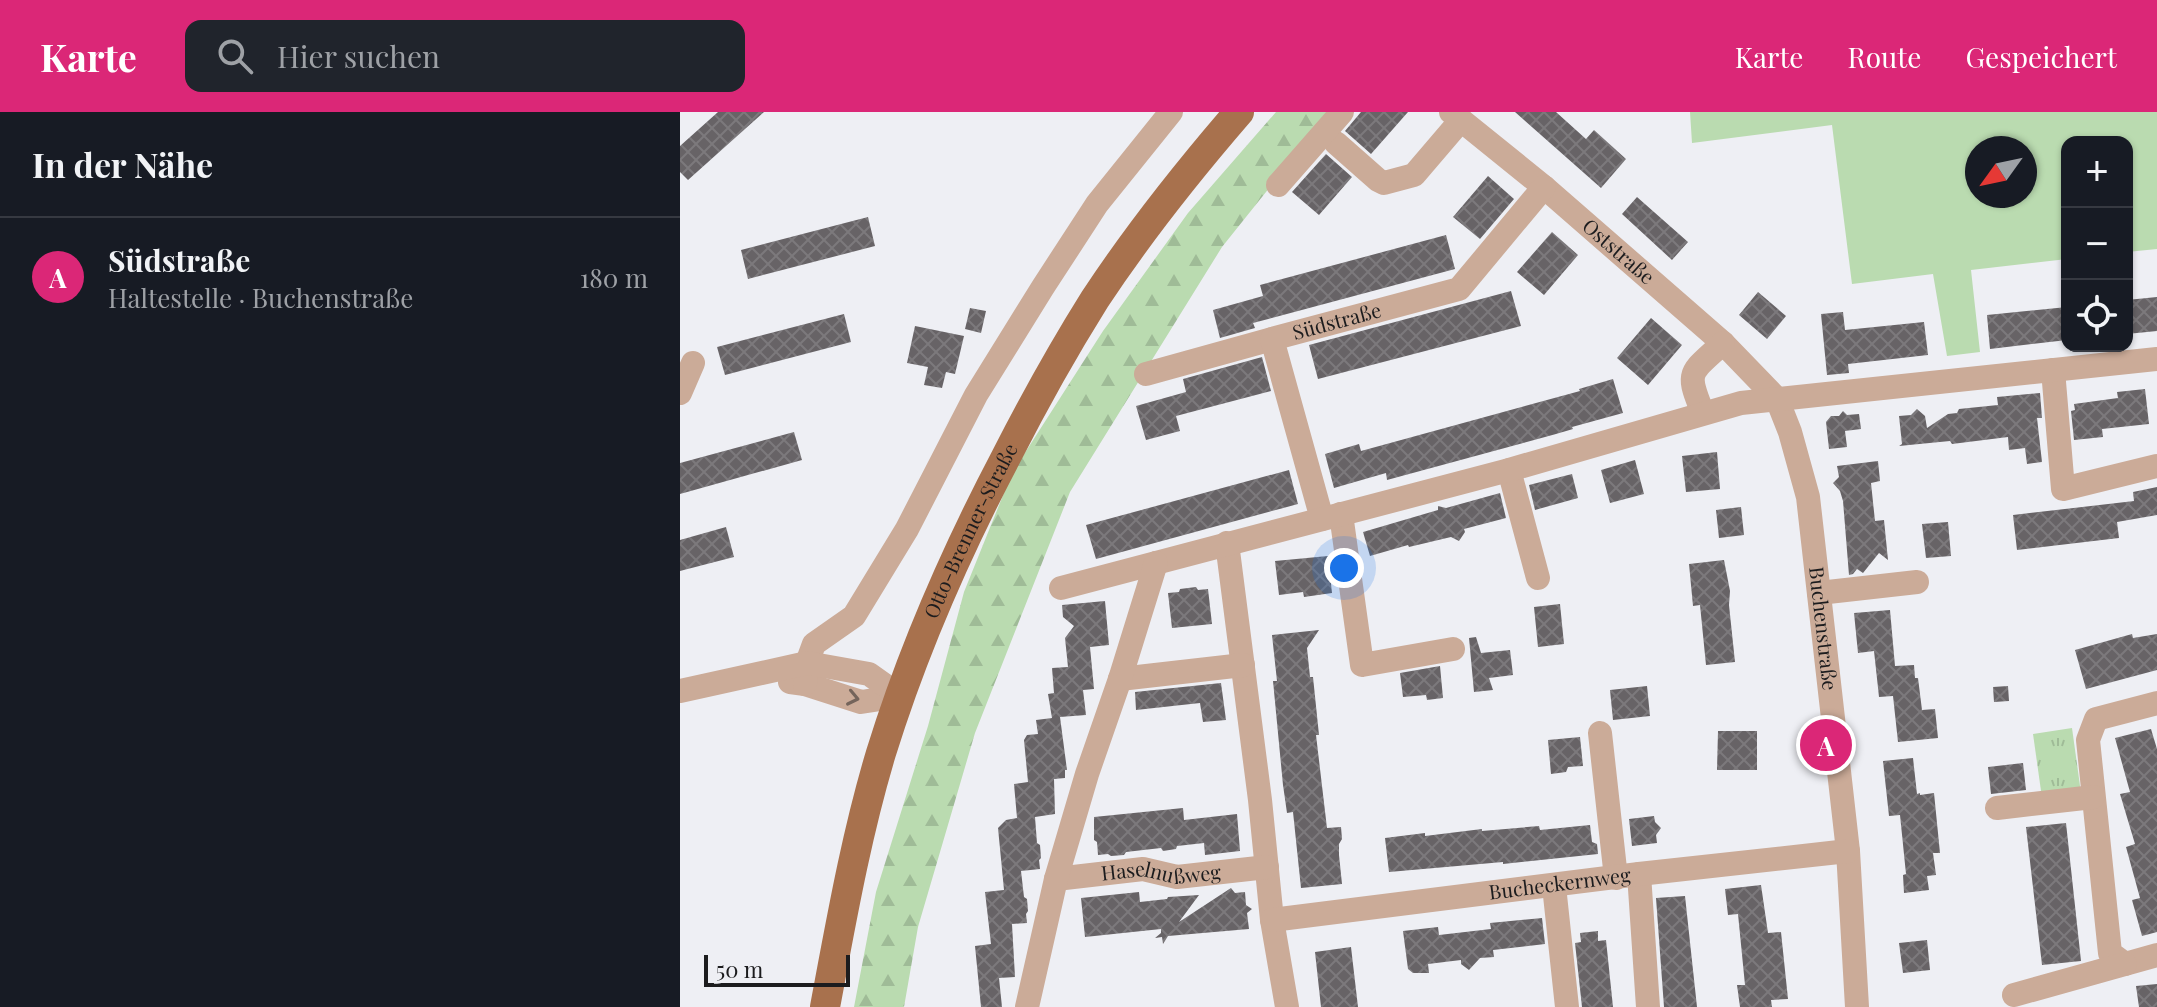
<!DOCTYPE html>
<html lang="de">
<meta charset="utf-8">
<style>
:root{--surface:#171b24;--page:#20242c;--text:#f1f3f6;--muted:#9ea1a6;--line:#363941;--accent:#db2777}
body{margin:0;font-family:"Playfair Display",serif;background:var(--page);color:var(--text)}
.controls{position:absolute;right:24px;top:24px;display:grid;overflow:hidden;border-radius:16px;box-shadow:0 2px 6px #0004}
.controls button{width:72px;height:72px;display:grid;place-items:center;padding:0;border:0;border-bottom:2px solid var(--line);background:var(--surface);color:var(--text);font:40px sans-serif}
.compass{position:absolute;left:1285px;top:24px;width:72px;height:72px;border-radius:50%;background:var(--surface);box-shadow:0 2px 6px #0004;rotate:237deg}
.scale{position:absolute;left:24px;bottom:20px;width:146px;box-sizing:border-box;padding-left:8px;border:4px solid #1c1c1e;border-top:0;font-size:22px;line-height:28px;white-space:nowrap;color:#1c1c1e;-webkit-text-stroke:6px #eeeff4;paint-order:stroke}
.you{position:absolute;left:664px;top:456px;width:28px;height:28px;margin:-20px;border:6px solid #fff;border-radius:50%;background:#1a73e8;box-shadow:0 0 0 12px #1a73e833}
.badge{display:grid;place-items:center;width:52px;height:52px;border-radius:50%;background:var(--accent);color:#fff;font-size:26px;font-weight:700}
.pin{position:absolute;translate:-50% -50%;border:4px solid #fff;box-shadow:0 2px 8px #0006}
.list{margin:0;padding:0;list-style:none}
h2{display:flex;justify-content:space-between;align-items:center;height:104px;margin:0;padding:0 32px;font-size:34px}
h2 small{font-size:26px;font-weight:400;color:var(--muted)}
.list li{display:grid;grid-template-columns:52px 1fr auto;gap:24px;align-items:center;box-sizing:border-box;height:120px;padding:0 32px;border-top:2px solid var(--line)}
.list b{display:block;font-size:30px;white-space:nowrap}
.list p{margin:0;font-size:26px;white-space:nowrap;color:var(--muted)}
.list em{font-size:26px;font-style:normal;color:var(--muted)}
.icon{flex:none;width:44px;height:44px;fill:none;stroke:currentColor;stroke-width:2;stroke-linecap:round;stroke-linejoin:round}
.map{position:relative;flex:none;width:1477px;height:895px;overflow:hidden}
header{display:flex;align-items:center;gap:48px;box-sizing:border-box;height:112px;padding:0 40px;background:var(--accent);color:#fff}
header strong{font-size:38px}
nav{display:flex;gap:44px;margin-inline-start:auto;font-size:28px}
.search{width:560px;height:72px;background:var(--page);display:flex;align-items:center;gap:20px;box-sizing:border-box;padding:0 28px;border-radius:16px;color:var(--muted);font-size:30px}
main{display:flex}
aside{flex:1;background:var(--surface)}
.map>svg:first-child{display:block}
</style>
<header>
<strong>Karte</strong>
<div class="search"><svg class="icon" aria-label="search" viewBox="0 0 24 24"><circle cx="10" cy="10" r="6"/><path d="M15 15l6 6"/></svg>Hier suchen</div>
<nav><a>Karte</a><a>Route</a><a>Gespeichert</a></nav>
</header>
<main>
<aside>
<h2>In der Nähe<small></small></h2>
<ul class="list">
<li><span class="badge">A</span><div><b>Südstraße</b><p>Haltestelle · Buchenstraße</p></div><em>180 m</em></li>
</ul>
</aside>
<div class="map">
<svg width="1477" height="895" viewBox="0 0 1477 895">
<defs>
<pattern id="forest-firs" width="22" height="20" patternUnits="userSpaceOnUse" patternTransform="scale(2)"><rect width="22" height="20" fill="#badbb0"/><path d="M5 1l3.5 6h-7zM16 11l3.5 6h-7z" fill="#9fbb97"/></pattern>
<pattern id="park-tufts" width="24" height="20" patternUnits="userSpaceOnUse" patternTransform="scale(2)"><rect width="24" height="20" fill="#badbb0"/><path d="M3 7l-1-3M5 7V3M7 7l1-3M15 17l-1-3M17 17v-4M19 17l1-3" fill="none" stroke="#9fbb97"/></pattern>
<pattern id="building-cross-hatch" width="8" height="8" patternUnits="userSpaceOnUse" patternTransform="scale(2)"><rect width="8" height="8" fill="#676366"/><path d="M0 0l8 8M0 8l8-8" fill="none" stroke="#7c797c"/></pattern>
</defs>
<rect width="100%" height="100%" fill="#eeeff4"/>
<path fill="#badbb0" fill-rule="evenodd" d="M1010,0H1477V137L1447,140V30H1387V147L1291,158L1300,240L1267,244L1253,162L1172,172L1152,13L1012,31ZM1297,36H1345V84H1297Z"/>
<path fill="url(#forest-firs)" d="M596,0H650L542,135L390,380L295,621L238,815L224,895H174L196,780L248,614L284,480L332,361L423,219L508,101Z"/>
<path fill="url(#park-tufts)" d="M1392,616L1401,681L1362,686L1353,622Z"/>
<path fill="url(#building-cross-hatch)" d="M38,0H84L8,68L0,60V34Z
M681,0H728L691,42L665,19Z
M835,0H876L906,27L914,18L946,47L921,76Z
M646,42L672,65L639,103L612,80Z
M808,64L834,87L800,127L773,105Z
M957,85L1008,130L992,148L942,102Z
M188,105L195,134L68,167L61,138Z
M872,120L898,143L864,183L837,160Z
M766,123L775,157L573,211L575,216L540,226L533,198L583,184L580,173Z
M831,179L841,214L638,267L629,233Z
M1078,180L1106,204L1087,227L1059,203Z
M1477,185V219L1447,222V188Z
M1387,195V228L1310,237L1307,203Z
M290,196L306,199L301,221L285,217Z
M1163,200L1165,218L1244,210L1248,243L1168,252L1169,261L1147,263L1141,202Z
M164,202L171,230L45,263L37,235Z
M971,206L1002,233L968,273L937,246Z
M235,214L284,224L275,262L266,260L262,276L244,273L248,255L227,251Z
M582,245L591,279L496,304L500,319L466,328L456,294L506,280L503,267Z
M933,267L943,301L892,315L893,317L876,322L707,368L706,361L654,376L645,342L679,332L681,339L900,279L899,277Z
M1465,277L1469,312L1422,317L1423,325L1394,328L1391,299L1395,298L1394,292L1438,286L1437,280Z
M1360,281L1362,306H1357L1362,350L1347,352L1345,336L1329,338L1328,325L1272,332L1270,329L1219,334L1222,332L1219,304L1231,303L1237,297L1245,304L1247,316L1268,302L1277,301L1279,297L1318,293L1317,285Z
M1163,299L1167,303L1179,302L1181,317L1165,319L1167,335L1149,337L1146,310L1151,304H1159Z
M114,320L122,348L0,382V351Z
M1037,340L1040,377L1006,380L1002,344Z
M955,348L964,382L930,391L921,358Z
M1198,349L1200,369L1191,371L1195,409L1204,408L1208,448L1199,441L1183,461L1177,457L1173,462L1169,463L1163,389L1160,379L1153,371L1159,365L1157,354Z
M609,358L618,392L416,447L406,413Z
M892,362L898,386L855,398L849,373Z
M1477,375V403L1437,410L1439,426L1337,438L1333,403L1454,389L1453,380Z
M820,381L826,406L784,417L785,420L779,429L771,425L729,435L728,433L690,444L683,420L758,398V394L766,396Z
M1061,395L1064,423L1039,426L1036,398Z
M1268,410L1271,444L1246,446L1242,412Z
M46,415L54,445L0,459V428Z
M648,444L652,481L624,485L623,480L599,483L595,449Z
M1044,448L1050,479L1049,493L1055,550L1026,553L1020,493L1013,494L1009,452Z
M516,475L518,478L528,477L532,512L492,516L488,481L499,480L500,477Z
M425,489L429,533L410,535L414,577L403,578L406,603L380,605L387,658H385V666L374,667L375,702L355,705L357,731L360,733L361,746L359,748L360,757L341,759L344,785L347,787L348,799L346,802L347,811L332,812L335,865L319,866L322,895H301L295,834L311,832L305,780L324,778L318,716L326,708L337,706L334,672L348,670L344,628L347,623L358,622L356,608L372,606L368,582L374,581L372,556L388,555L385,526L394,514L383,505L382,493Z
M880,492L884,532L858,535L854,495Z
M1210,498L1215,554L1234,553L1235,566H1238L1242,598L1255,597L1258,626L1218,630L1213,584L1199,585L1194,539L1178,541L1174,501Z
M639,518L627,536L630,565H633L639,623H636L647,716L661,715L662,727L659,732V743L662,772L621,776L613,700L607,701L603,673L593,569H597L592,523Z
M1452,522L1453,526L1477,522V558L1406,577L1395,538Z
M796,525L801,541L830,538L833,563L809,566L813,578L794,580L789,526Z
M760,554L763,586L747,588L746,583L723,585L720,561Z
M541,571L546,608L523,610L520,591L456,598L455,580Z
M967,574L970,604L933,608L930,578Z
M1328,574L1329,589L1314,590L1313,575Z
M1471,617L1477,637V820L1462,824L1452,788L1460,786L1446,735L1455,732L1440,682L1450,680L1435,626Z
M1038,619H1077V658H1037Z
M900,625L903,654L888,655L886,660L871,662L868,628Z
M1233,646L1237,682L1240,681V683L1254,681L1260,741H1253L1256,763L1247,764L1249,778L1224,781L1223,763L1226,762L1220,703L1209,704L1203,649Z
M1343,651L1346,678L1311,682L1308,655Z
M503,696L504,708L557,702L560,739L525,743L524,731L497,734L496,737L483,739L481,736L446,740L444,743L431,744L428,742L418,743L417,730L414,728V705Z
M974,704L975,710L981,716L976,723L977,731L952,734L949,707Z
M1386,711L1401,849L1362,853L1346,715Z
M910,713L912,730L917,732L918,742L823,752V750L709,760L705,726L745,721V724L802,717V719L859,714L860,718Z
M1081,773L1088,821L1101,820L1108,887L1091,888L1092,895H1060L1057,873H1065L1058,802L1048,803L1045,777Z
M551,776L555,781L565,780L566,793L572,797L567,801L569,817L488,824L483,832L482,825L475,826L481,821V817L405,825L401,786L459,780L460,790L487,787L488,785L519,783L499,810Z
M1005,784L1017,895H984L976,786Z
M862,806L865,832L813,838L814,845L800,846L789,858L781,852V848L748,852L749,861H733L728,857L723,819L758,815L759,823L811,817L810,811Z
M918,819V829L926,828L933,895H902L895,831L901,830L900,821Z
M1247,828L1250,858L1223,861L1219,831Z
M671,835L678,895H641L635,840Z
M1477,872V895H1459L1456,874Z"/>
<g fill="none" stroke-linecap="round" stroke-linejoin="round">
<g stroke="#cbab98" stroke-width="24">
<path id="s1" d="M771,0L864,75L1043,231L1097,287L1110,320L1128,385L1168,739L1177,895"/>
<path d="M656,31L698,68L704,71L734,63L781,8"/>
<path d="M598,73L662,0"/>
<path d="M1373,258L1383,377L1477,354"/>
<path d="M466,262L592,227"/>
<path d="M0,281L13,251"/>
<path d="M1023,301C1005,258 1010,262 1043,231"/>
<path d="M829,358L858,466"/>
<path d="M661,402L682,553L773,537"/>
<path id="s2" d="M642,407L592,227L779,177L864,75"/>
<path d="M547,431L580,688L592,808L607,895"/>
<path d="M381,476L829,358L1061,291L1477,247"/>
<path d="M1139,481L1237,470"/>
<path d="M440,567L563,553"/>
<path d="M110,570L125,572L181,590L220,584"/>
<path d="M125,572L127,551L134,532L174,504L227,417L296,283L363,175L417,92L491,0"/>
<path d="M0,579L127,551L189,562L220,584"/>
<path d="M1477,591L1416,607L1408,628L1430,841L1445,852L1477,843"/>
<path d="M920,621L936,766"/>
<path d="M1317,696L1413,685"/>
<path d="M959,762L968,895"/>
<path id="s3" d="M376,767L463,757L497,765L587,755"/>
<path d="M874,774L887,895"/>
<path id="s4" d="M592,808L959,762L1168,739"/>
<path d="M1334,883L1445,852"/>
<path d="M347,895L376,767L407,662L440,567L476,451"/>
</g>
<path stroke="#a8714d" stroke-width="30" id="s5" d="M145,895C161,810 176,724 201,641C233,538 276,440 326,345C353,292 383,238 415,187C458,122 508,59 559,0"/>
</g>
<defs><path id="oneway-chevron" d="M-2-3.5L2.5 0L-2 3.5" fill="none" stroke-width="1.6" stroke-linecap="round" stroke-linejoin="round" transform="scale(2)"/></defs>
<use stroke="#74645b" href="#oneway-chevron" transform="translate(173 586) rotate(12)"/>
<g text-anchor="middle" stroke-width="8" stroke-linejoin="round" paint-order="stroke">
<g font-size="20" fill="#1c1c1e" stroke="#eeeff4">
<text dy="7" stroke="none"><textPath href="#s1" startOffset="218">Oststraße</textPath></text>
<text dy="7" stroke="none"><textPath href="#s2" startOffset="254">Südstraße</textPath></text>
<text dy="7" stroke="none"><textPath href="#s5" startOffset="500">Otto-Brenner-Straße</textPath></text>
<text dy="7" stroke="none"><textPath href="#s1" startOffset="670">Buchenstraße</textPath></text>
<text dy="7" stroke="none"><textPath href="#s3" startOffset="106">Haselnußweg</textPath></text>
<text dy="7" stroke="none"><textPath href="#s4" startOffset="290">Bucheckernweg</textPath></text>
</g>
</g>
</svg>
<div class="controls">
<button>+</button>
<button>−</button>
<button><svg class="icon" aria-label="locate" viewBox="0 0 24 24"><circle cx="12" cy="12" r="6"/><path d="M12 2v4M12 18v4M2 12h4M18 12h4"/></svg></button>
</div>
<svg class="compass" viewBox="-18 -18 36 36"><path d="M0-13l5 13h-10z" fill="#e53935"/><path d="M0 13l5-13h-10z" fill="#9ea1a6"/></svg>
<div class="scale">50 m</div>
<div class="you"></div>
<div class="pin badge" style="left:1146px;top:633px">A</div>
</div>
</main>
